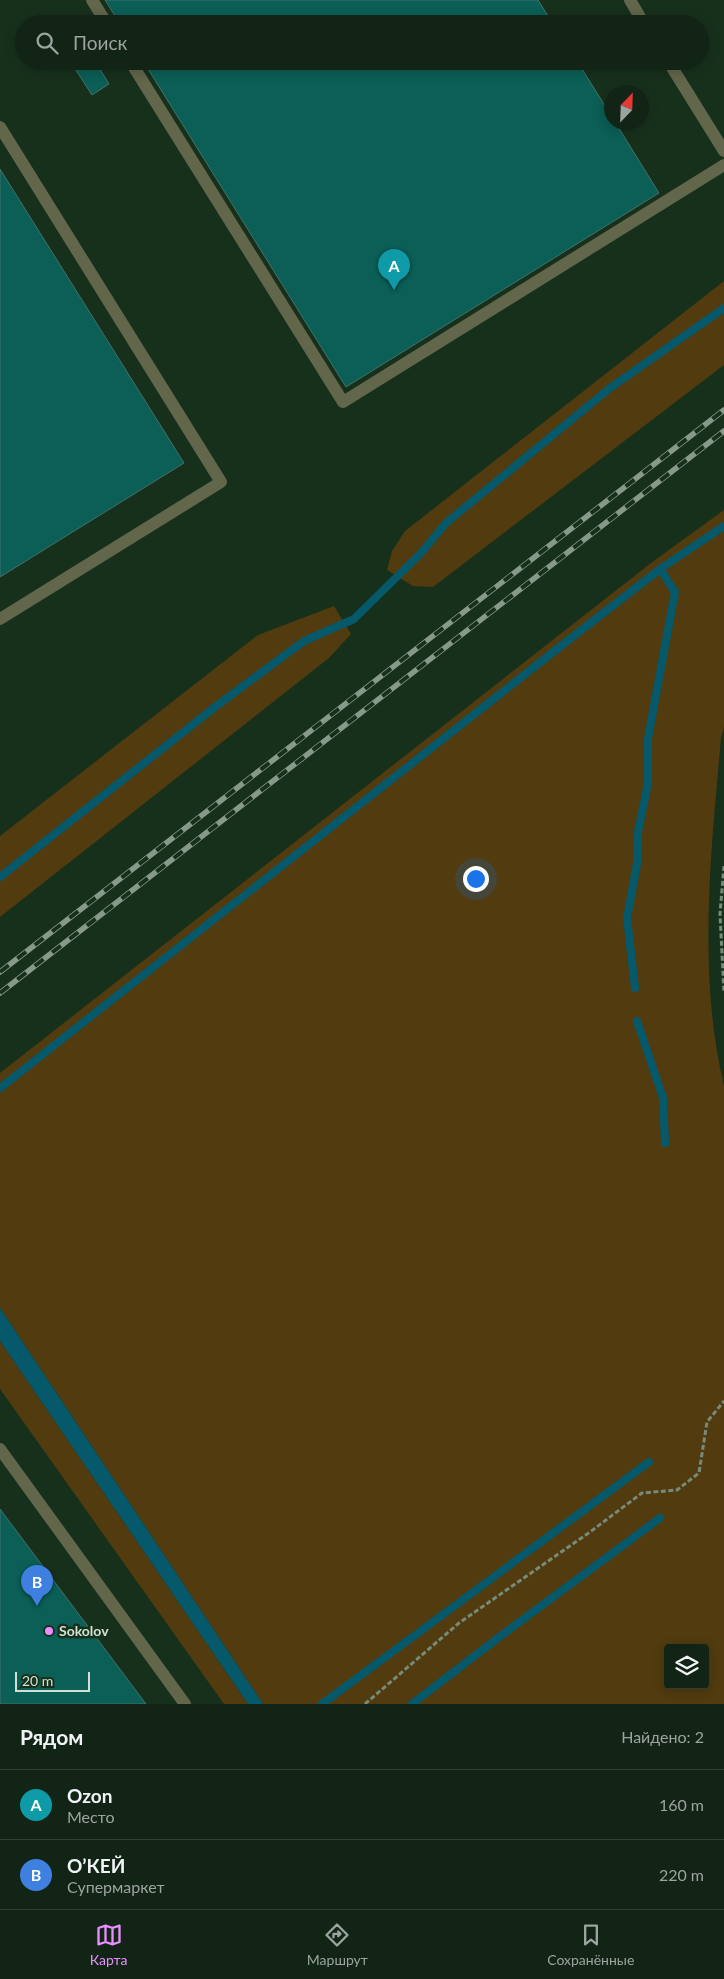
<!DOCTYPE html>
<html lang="ru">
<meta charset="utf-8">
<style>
:root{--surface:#112415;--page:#1e3022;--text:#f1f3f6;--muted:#9ca4a0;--line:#304134;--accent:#e88eff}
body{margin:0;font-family:Lato,sans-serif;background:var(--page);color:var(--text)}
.controls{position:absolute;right:15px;bottom:15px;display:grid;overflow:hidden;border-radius:5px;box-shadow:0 2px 12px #0003}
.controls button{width:45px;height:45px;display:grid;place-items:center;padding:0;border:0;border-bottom:1px solid var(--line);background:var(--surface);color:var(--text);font:25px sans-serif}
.compass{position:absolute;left:604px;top:85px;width:45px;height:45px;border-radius:50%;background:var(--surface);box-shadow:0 2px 12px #0003;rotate:23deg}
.scale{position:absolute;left:15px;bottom:12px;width:75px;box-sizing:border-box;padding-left:5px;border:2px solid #d1e0d2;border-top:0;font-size:14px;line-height:18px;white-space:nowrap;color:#d1e0d2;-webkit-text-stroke:4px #17301c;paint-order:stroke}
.you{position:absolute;left:475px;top:878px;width:18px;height:18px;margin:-12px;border:4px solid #fff;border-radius:50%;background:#1a73e8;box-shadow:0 0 0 8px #1a73e833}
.badge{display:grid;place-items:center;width:32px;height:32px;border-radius:50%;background:var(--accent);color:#fff;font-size:16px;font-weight:700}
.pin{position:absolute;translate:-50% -41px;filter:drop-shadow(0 1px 2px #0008)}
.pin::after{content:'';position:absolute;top:26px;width:18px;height:15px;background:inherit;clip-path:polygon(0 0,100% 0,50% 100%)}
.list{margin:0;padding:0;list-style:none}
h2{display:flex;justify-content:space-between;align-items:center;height:65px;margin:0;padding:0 20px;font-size:21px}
h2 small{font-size:16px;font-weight:400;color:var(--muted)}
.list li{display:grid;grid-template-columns:32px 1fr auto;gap:15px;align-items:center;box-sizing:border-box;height:70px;padding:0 20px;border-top:1px solid var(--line)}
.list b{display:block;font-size:19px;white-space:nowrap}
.list p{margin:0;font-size:16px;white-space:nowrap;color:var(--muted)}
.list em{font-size:16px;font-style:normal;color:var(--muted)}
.icon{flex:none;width:28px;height:28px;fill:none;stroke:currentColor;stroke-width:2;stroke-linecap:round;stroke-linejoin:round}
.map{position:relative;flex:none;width:724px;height:1704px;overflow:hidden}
.search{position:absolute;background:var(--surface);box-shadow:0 2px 12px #0003;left:15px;right:15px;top:15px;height:55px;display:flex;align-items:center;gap:12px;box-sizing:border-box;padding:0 18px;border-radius:28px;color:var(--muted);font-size:19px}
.sheet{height:205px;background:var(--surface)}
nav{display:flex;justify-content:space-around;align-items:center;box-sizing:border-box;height:70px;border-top:1px solid var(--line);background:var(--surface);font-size:14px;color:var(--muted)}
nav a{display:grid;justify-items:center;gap:2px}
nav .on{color:var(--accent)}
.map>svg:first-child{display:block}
</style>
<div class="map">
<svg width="724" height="1704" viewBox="0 0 724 1704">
<rect width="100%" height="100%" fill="#17301c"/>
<path fill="#513b0f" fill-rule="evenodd" d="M724,281V365L433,587L413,586L387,570L392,551L405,531Z
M724,510V727L721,738C711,853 697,972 724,1086V1704H263L0,1308V1073L651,563ZM668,1648H705V1685H668Z
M334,606L351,634L329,658L0,917V836L258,635Z
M0,1341L248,1704H224L0,1389Z"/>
<path fill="#05596a" d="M0,1308L263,1704H248L0,1341Z"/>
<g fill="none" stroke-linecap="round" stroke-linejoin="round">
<path stroke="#05596a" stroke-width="8" d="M0,877L215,707L304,641L354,619L421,553L446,523L610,388L724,308
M635,988L627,918L637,864L638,832L648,783V738L675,592L660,569
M637,1021L663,1098L665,1143
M0,1088L557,649L660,569L724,526
M322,1704L649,1462
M412,1704L498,1638L660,1518"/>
</g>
<path fill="#0b5f56" stroke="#46716a" d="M105,0H538L553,24H120Z
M77,61H95L109,84L92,95L72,64Z
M143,61H577L612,117V122H615L659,193L346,387Z
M0,169L184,463L0,577Z
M0,1509L146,1704H0Z"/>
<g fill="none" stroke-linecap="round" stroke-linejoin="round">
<path stroke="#778b7a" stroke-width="3" stroke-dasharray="5 2.5" stroke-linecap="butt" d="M724,866L720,914L724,993
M365,1704L459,1623L590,1532L642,1493L677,1490L699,1473L707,1422L724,1401"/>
<path stroke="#62664a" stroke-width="12" d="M92,0L107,24
M630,0L644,24
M130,61L343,402L724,165
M668,61L724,151
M0,127L221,482L0,619
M0,1449L185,1704"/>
<defs>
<path id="rail" d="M0,972L724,410
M0,993L724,431"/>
</defs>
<use href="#rail" stroke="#879a8a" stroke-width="5.5"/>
<use href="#rail" stroke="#17301c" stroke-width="4" stroke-dasharray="11" stroke-linecap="butt"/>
</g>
<circle fill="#e88eff" stroke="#17301c" stroke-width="2" cx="49" cy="1631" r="5"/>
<g text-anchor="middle" stroke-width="5" stroke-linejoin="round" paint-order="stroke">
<g font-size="14" font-weight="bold" fill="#d1e0d2" stroke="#17301c" text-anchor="start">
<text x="59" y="1636">Sokolov</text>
</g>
</g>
</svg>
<div class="controls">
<button><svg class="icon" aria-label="layers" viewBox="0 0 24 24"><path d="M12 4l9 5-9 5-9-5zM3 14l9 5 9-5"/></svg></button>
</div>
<svg class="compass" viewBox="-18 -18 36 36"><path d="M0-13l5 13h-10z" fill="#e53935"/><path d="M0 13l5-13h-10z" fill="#9ca4a0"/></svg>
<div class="scale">20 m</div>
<div class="you"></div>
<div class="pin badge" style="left:394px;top:290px;background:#0f9aa8">A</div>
<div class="pin badge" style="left:37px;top:1606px;background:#3f7fe0">B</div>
<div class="search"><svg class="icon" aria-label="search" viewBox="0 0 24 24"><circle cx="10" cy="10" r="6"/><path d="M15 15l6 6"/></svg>Поиск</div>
</div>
<section class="sheet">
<h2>Рядом<small>Найдено: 2</small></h2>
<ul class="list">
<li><span class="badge" style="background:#0f9aa8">A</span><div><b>Ozon</b><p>Место</p></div><em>160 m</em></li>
<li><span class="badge" style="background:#3f7fe0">B</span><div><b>О’КЕЙ</b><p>Супермаркет</p></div><em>220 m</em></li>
</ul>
</section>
<nav>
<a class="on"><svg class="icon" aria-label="map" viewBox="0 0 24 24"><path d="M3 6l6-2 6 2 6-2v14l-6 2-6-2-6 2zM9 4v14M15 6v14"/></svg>Карта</a>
<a><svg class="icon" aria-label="directions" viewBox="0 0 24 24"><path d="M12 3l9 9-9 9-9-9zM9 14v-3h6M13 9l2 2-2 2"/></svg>Маршрут</a>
<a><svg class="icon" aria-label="saved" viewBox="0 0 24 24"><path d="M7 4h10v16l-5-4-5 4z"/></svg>Сохранённые</a>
</nav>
